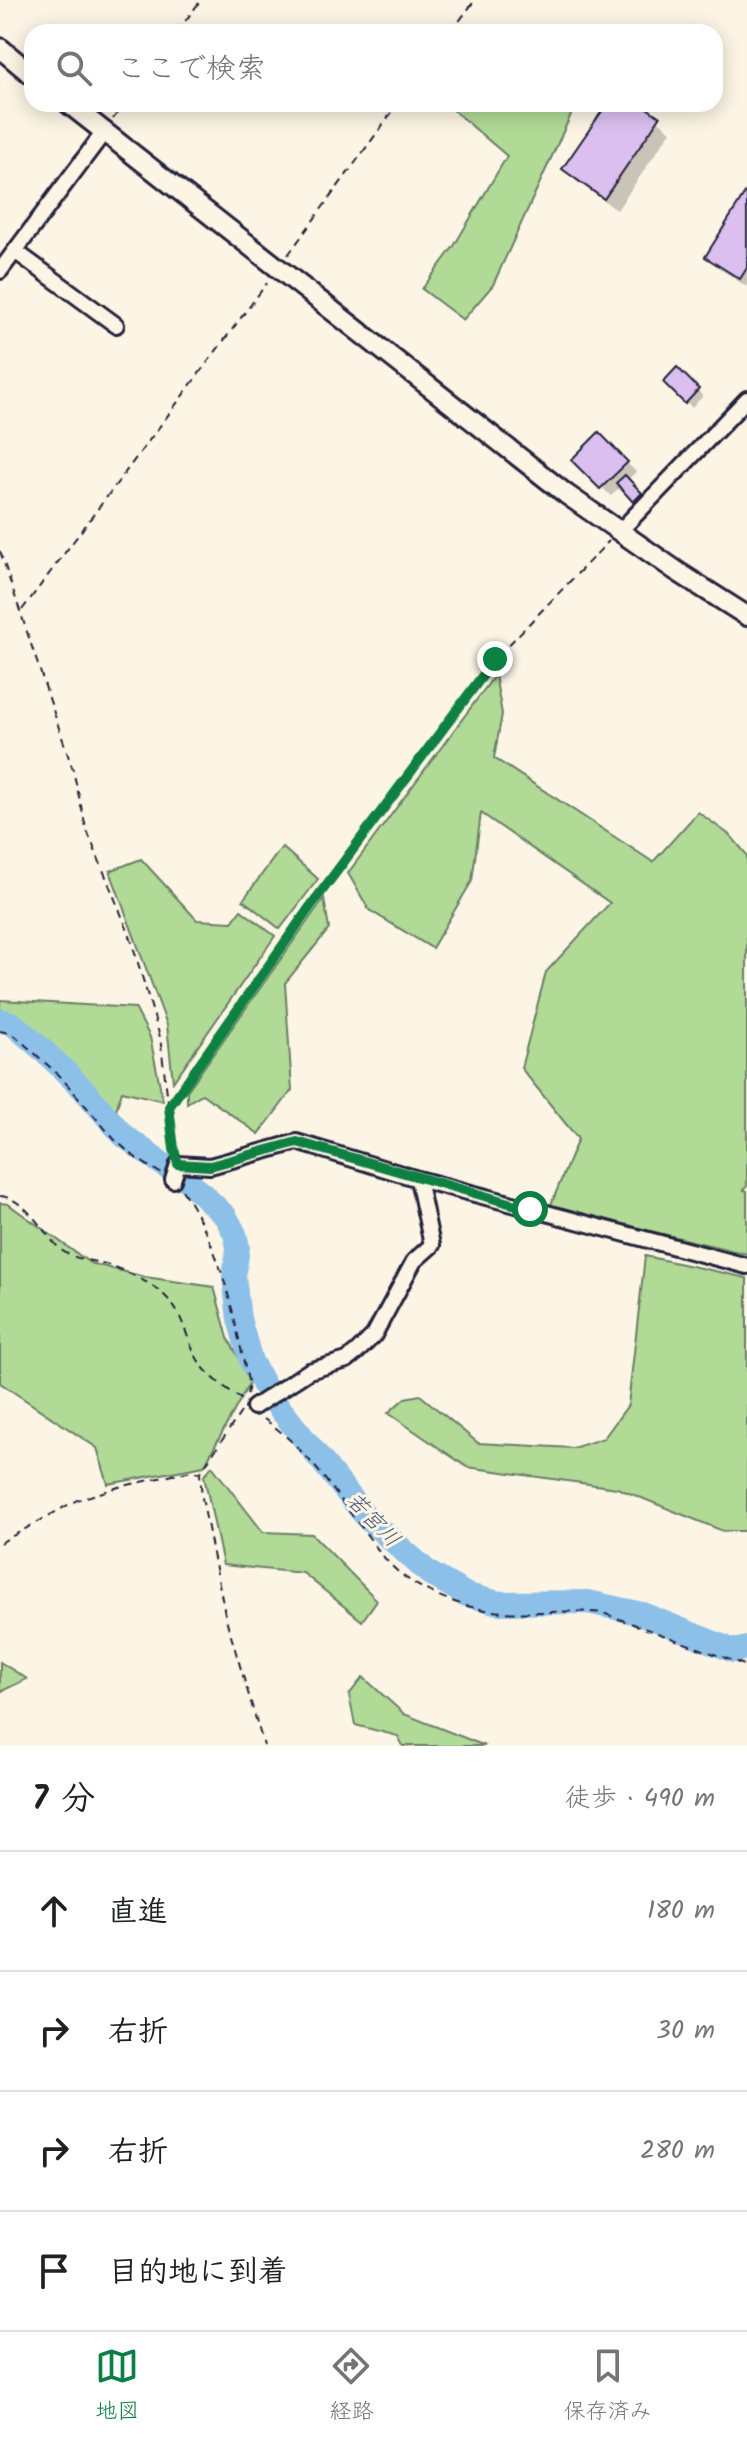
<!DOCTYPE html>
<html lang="ja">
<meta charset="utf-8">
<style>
:root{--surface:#fff;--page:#f6f6f6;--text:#202124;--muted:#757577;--line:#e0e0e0;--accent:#0b8043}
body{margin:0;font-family:Kalam,"Klee One",sans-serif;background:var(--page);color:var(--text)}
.stop{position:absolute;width:24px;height:24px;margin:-18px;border:6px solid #0b8043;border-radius:50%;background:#fff}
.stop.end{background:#0b8043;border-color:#fff;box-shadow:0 2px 8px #0008}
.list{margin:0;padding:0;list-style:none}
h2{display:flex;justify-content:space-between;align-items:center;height:104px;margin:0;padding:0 32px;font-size:34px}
h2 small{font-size:26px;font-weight:400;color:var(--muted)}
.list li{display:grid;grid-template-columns:52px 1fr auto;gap:24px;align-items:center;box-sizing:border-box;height:120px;padding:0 32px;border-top:2px solid var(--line)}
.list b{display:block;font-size:30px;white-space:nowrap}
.list em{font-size:26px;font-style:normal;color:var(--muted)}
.icon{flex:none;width:44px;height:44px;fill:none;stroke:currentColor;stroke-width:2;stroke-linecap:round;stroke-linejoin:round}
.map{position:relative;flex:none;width:747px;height:1746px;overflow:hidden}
.search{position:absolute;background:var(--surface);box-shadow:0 4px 20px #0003;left:24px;right:24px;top:24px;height:88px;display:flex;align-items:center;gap:20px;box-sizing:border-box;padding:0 28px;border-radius:24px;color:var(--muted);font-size:30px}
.sheet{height:584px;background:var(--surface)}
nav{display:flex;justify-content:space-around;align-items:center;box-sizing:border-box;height:112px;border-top:2px solid var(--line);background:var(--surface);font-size:22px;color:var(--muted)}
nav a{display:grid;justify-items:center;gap:4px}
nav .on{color:var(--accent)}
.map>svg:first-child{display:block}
</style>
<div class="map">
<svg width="747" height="1746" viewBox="0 0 747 1746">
<rect width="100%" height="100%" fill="#fcf5e5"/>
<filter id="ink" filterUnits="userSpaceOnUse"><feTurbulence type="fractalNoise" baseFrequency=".0125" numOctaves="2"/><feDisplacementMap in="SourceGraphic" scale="16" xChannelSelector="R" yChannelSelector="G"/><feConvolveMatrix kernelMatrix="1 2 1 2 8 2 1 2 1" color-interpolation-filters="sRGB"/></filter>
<g filter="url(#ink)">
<path fill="#b1da96" stroke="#6a7e68" stroke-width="2" d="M446,104H568L574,108L493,285L463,320L422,289L454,246L507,156Z
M495,675L502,714L494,758L653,862L698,812L731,836L747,855V1186L744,1190L747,1191V1254L550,1207L578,1139L521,1068L546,972L610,903L481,813L472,881L432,948L369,910L348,873Z
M282,847L318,879L280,929L243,900Z
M141,859L197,920L232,922L241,910L275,936L173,1082L167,1025L110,871Z
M324,898L329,929L285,983L292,1090L259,1134L202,1094L187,1103V1091Z
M0,1000L135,1008L150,1037L163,1101L122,1091L114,1116L31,1026L10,1016L0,1014Z
M0,1203L8,1204L90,1263L145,1277L214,1287L228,1338L251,1380L204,1466L108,1484L97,1448L0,1383Z
M645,1256L747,1278V1531H723L617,1488L467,1467L388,1413L405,1398L420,1395L478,1443L573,1448L604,1438L628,1405Z
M212,1466L263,1532L312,1534L377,1600L362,1621L303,1573L223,1565L204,1476Z
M0,1662L27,1679L0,1692Z
M363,1677L404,1714L485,1746H403L398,1736L355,1725L349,1695Z"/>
<path fill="#0003" d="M609,104H637L671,131L617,210L576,181L564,169Z
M747,194V287L720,269L707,257Z
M677,370L703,396L692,408L666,382Z
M599,435L636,472L627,480L646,500L640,506L621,486L611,496L574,460Z"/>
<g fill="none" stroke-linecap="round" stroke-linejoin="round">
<path stroke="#8cc0e9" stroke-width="24" d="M0,1020L13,1024L45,1052L83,1089L123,1135L169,1169
M181,1174L226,1217L235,1234L238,1247L234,1277L239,1319L251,1361L269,1395L368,1519L429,1573L467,1595L499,1603L588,1602L642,1614L734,1651L747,1648"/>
</g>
<path fill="#dbc0ef" stroke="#22223b" stroke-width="2" d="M607,104H641L660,117L604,199L562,169Z
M747,190V268L740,279L705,257Z
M677,367L699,389L685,404L663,382Z
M599,432L628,462L600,489L571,460Z
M625,475L642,493L633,502L616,483Z"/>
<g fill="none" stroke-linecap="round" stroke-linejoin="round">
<defs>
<path id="minor" d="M15,251L116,325
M0,271L104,132
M619,532L747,399
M173,1180L178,1164L210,1166L297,1142L418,1179L747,1266
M254,1407L309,1371L347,1360L357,1352L374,1335L414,1261L432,1245L418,1179"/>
<path id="tertiary" d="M0,48L32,75
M69,104L566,494L678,572L747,616"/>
</defs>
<use href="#minor" stroke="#22223b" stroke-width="20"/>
<use href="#tertiary" stroke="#22223b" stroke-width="24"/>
<path stroke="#22223b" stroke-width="2" stroke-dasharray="8 6" stroke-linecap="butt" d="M177,32L201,0
M451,32L475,0
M113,119L124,104
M288,255L398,104
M0,551L73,770L86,828L130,936L160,1037L174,1150
M22,610L267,283
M0,1031L13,1034L60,1076L114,1139L137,1159L162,1174
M169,1107L310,907L495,659L609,541
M182,1190C225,1255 232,1311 249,1385L247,1394
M0,1196C25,1198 42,1231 58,1247C70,1260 93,1260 109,1265C125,1271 145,1280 158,1290C186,1311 184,1339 200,1363C210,1378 228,1389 242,1400
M241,1412L200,1473L202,1498L226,1619L264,1746
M264,1419C308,1450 330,1487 362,1528C374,1544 386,1563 402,1575C423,1591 454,1604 480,1609C521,1617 562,1608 603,1613L747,1666
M0,1543L77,1500L119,1487L191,1471L199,1473"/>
<use href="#minor" stroke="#fcf5e5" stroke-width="14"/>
<use href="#tertiary" stroke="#fcf5e5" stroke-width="18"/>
</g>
</g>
<g fill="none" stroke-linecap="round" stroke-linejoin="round" filter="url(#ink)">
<path stroke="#0b8043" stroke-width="10" d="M495,659L310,907L169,1107L174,1149L178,1164L210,1166L297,1142L530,1209"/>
</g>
<g text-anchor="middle" stroke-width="6" stroke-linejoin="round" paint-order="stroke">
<g font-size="22" font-style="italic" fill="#475978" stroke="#fcf5e5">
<text transform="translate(374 1519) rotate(46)" y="8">若宮川</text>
</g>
</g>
</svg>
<div class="stop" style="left:530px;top:1209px"></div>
<div class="stop end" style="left:495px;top:659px"></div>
<div class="search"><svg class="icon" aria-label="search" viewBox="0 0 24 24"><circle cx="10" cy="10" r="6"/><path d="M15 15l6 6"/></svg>ここで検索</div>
</div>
<section class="sheet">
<h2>7 分<small>徒歩 · 490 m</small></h2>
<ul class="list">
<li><svg class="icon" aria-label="ahead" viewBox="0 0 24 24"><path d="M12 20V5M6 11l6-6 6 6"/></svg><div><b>直進</b></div><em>180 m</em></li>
<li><svg class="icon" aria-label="right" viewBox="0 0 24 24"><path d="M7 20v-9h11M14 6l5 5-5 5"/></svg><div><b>右折</b></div><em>30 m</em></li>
<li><svg class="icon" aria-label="right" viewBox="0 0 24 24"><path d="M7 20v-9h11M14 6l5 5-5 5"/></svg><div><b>右折</b></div><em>280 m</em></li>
<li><svg class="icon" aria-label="arrive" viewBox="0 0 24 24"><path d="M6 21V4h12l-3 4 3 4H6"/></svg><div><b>目的地に到着</b></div></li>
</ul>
</section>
<nav>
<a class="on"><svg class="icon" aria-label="map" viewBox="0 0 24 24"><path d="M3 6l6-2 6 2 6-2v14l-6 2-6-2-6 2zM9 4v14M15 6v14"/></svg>地図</a>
<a><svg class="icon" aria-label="directions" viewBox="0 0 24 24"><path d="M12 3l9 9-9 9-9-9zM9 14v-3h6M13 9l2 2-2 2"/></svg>経路</a>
<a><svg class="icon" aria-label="saved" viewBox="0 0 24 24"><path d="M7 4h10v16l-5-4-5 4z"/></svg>保存済み</a>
</nav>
